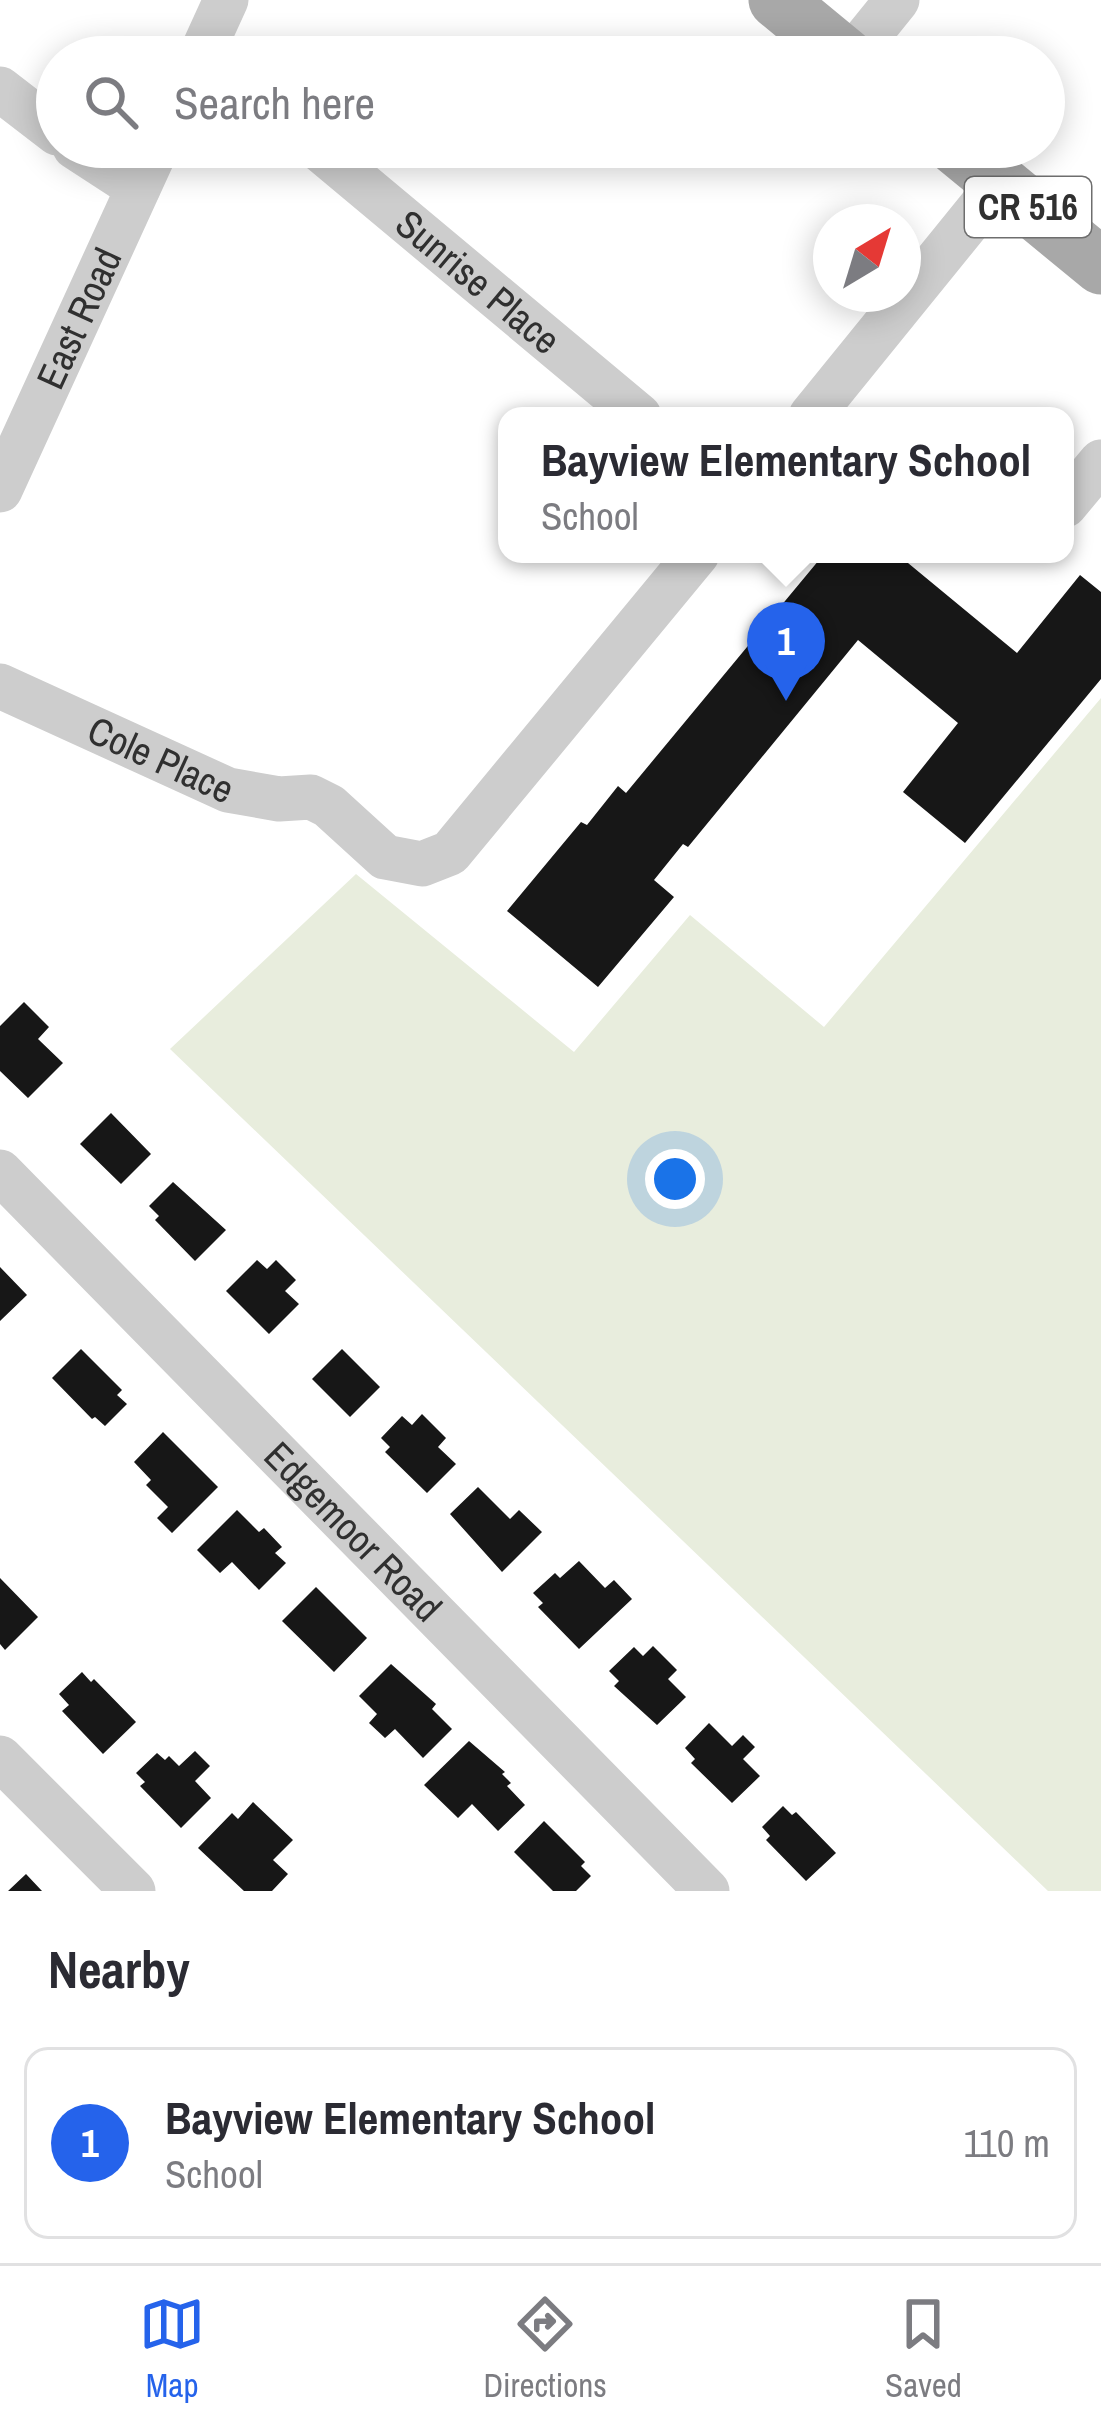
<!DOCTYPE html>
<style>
:root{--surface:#fff;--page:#f7f7f7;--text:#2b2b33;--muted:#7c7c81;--line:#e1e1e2;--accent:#2563eb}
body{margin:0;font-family:"Archivo Narrow",sans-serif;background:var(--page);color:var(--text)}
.compass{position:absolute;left:813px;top:204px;width:108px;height:108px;border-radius:50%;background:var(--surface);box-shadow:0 6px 30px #0003;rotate:38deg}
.you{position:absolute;left:675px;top:1179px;width:42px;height:42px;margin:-30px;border:9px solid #fff;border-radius:50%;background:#1a73e8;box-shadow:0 0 0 18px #1a73e833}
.badge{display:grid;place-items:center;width:78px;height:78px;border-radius:50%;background:var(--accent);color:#fff;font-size:39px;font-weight:700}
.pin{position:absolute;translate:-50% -99px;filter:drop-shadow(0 3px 6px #0008)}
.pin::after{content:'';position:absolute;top:63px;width:42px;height:36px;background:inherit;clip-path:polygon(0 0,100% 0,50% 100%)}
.popup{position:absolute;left:498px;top:407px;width:576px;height:156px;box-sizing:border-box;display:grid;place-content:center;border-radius:24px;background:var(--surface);filter:drop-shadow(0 3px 9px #0005);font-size:39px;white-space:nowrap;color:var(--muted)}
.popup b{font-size:45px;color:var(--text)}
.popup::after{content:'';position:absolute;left:50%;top:100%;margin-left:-24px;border:24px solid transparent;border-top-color:var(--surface)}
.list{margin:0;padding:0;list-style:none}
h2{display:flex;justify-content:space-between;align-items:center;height:156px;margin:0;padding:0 48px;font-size:51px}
h2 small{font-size:39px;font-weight:400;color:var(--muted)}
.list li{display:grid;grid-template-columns:78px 1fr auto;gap:36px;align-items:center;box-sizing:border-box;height:192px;margin:0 24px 24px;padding:0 24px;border:3px solid var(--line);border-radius:24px}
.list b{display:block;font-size:45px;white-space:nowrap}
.list p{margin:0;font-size:39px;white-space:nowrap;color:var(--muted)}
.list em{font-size:39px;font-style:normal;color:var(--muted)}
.icon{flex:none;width:66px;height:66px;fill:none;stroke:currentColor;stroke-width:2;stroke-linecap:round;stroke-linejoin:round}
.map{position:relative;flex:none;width:1101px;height:1891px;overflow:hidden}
.search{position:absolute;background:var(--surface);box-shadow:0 6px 30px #0003;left:36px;right:36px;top:36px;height:132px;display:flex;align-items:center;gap:30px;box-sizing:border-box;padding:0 42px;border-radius:66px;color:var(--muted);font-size:45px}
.sheet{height:372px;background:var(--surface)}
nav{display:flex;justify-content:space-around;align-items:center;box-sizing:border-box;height:168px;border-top:3px solid var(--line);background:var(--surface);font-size:33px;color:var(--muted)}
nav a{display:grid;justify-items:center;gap:6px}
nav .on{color:var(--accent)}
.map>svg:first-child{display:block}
</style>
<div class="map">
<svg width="1101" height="1891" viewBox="0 0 1101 1891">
<rect width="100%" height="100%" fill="#fff"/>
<path fill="#e8eddd" d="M1101,698V1891H1048L170,1049L356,874L574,1052L690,915L824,1027Z"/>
<path fill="#171717" d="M824,554H915L908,563L1017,653L1080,575L1101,592V679L965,843L903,792L958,723L858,640L688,847L683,844L654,880L674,897L598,987L507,911L581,822L587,825L618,786L626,793Z
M24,1002L49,1027L38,1039L63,1063L28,1098L0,1071V1026Z
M111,1113L151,1154L121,1184L80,1144Z
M173,1182L226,1230L195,1261L155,1220L159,1216L149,1206Z
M257,1260L267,1269L276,1260L296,1280L285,1291L299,1304L269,1334L226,1291Z
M0,1267L27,1295L0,1321Z
M81,1349L122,1390L117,1395L127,1404L105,1426L95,1417L92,1419L52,1378Z
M342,1349L380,1387L350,1417L312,1379Z
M422,1414L446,1438L438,1447L456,1464L427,1493L385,1452L390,1447L381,1438L402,1416L412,1425Z
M163,1432L218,1487L172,1533L157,1518L168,1507L146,1485L151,1480L134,1462Z
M478,1487L510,1519L519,1510L542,1532L502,1572L450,1514Z
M237,1510L259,1532L264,1528L282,1547L275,1553L286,1563L259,1590L232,1562L220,1573L197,1550Z
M579,1561L605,1588L614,1580L632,1599L579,1649L538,1607L543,1603L533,1593L555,1573L560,1578Z
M0,1578L38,1617L5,1650L0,1644Z
M316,1587L367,1638L334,1672L282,1621Z
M653,1646L677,1670L668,1679L686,1697L657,1725L614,1686L619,1681L609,1671L634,1647L643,1656Z
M391,1664L436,1704L432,1709L452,1729L423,1758L395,1729L385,1738L369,1723L377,1714L359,1696Z
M82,1672L91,1682L94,1679L136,1722L103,1754L62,1711L69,1705L59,1694Z
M709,1723L732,1746L743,1735L755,1747L743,1759L760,1776L732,1803L691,1763L695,1759L685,1748Z
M469,1741L505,1772L502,1774L511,1783L507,1786L525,1805L498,1831L472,1804L458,1818L424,1785Z
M195,1751L210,1766L195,1781L211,1798L181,1828L140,1786L145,1782L136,1773L157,1753L165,1760L169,1756L179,1766Z
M253,1802L293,1840L273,1860L288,1874L272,1891H244L198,1848L232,1813L238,1819Z
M783,1806L792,1815L796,1812L836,1853L806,1881L766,1840L770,1836L762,1827Z
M544,1821L585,1862L581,1866L591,1876L576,1891H553L514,1852Z
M26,1874L42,1891H8Z"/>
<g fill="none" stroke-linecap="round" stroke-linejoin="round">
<g stroke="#cdcdcd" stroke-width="45">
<path d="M200,57L226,0"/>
<path d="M851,57L897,0"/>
<path d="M0,89L57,133"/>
<path d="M75,147L138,188"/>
<path id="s1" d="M317,147L639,416"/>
<path d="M811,416L1000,183"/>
<path id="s2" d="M0,490L157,147"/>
<path d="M1065,505L1101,462"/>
<path id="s3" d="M0,686L228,790L279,799L311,797L329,806L385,857L422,864L450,853L697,554"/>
<path id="s4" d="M0,1172L707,1891"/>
<path d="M0,1758L133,1891"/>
</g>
<path stroke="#a8a8a8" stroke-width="57" d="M777,0L846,57
M956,147L1101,266"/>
</g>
<g text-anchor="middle" stroke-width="12" stroke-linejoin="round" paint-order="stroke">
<rect fill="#fff" stroke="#6e6e6e" stroke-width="3" x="965" y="177" width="126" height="60" rx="9"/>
<g font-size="36" font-weight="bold" fill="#303030">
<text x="1028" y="220">CR 516</text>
</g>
<g font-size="39" fill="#303030" stroke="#fff">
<text dy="14" stroke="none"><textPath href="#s1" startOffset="210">Sunrise Place</textPath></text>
<text dy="14" stroke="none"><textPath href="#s2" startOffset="189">East Road</textPath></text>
<text dy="14" stroke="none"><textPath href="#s3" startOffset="177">Cole Place</textPath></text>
<text dy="14" stroke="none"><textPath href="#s4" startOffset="504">Edgemoor Road</textPath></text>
</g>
</g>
</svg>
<svg class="compass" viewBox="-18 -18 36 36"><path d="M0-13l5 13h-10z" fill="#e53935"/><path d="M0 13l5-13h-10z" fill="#7c7c81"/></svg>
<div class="you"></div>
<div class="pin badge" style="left:786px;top:701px">1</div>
<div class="popup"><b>Bayview Elementary School</b>School</div>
<div class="search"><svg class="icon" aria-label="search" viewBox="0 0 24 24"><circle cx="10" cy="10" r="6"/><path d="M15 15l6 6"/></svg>Search here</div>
</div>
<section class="sheet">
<h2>Nearby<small></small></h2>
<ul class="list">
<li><span class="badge">1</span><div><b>Bayview Elementary School</b><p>School</p></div><em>110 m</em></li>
</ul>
</section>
<nav>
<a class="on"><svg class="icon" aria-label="map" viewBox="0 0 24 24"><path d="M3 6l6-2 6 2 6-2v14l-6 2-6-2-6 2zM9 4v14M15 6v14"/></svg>Map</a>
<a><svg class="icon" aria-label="directions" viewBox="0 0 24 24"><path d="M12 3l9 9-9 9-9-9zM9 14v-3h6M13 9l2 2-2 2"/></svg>Directions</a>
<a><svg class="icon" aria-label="saved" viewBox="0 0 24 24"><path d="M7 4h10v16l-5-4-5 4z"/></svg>Saved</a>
</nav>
